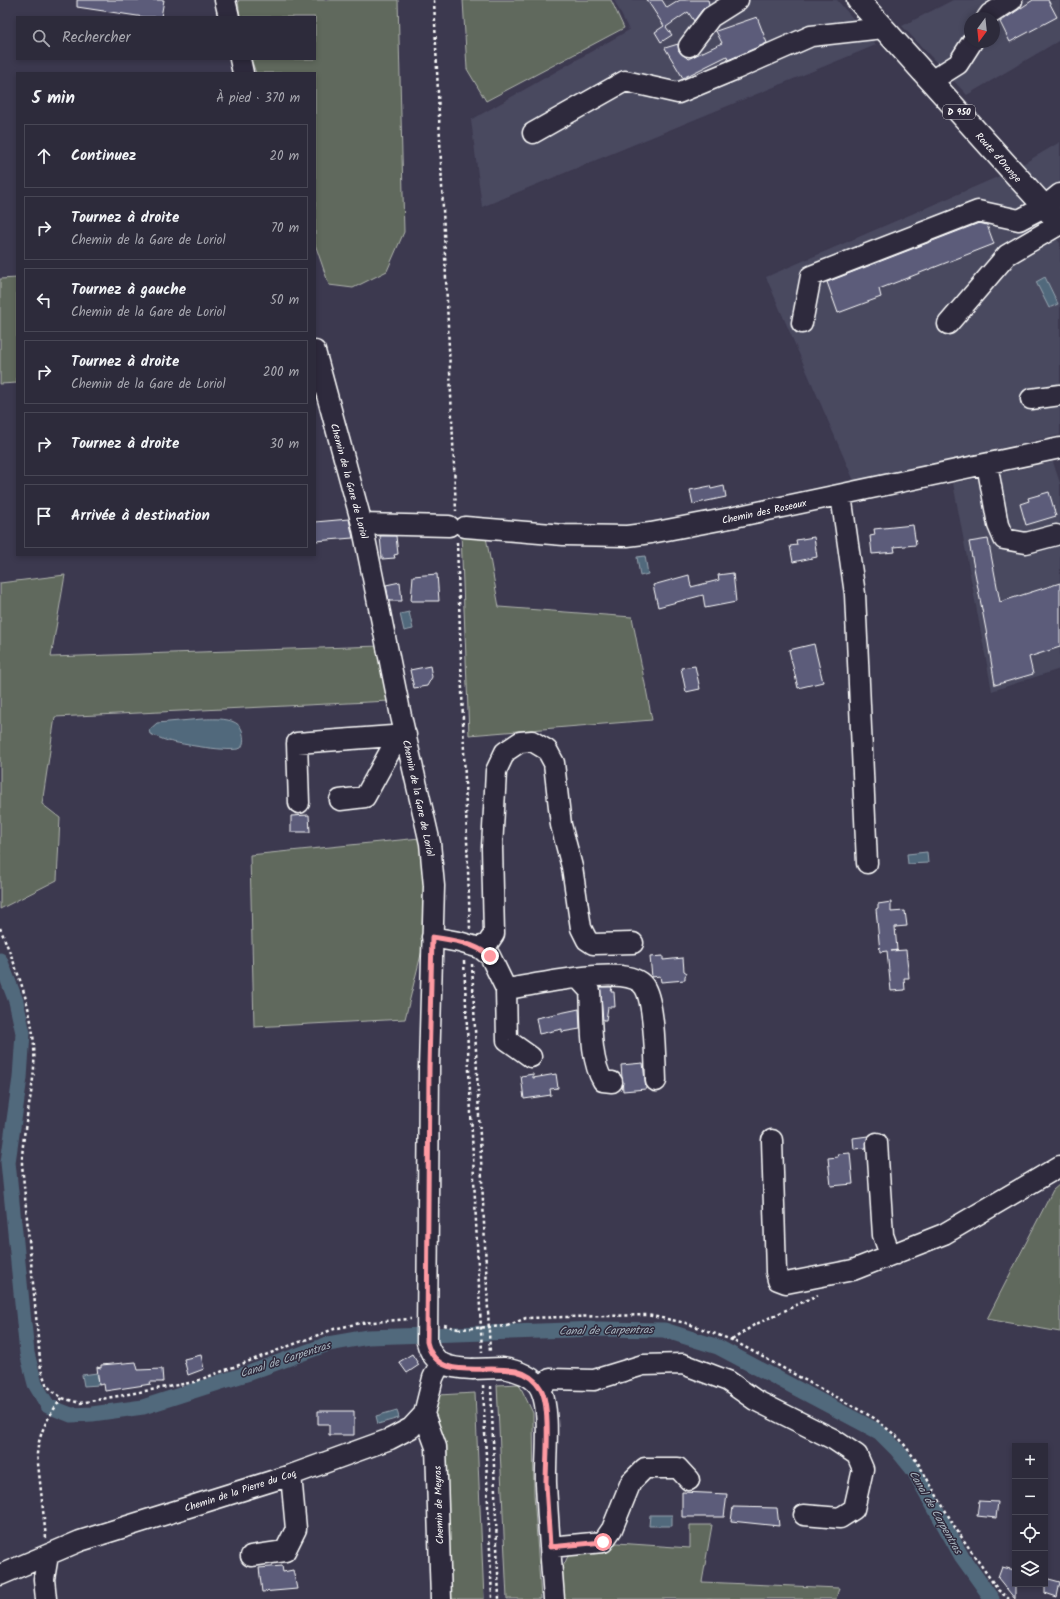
<!DOCTYPE html>
<html lang="fr">
<meta charset="utf-8">
<style>
:root{--surface:#2d2b3b;--page:#393746;--text:#f1f3f6;--muted:#a7a7af;--line:#484755}
body{margin:0;font-family:Kalam,sans-serif;background:var(--page);color:var(--text)}
.controls{position:absolute;right:12px;bottom:12px;display:grid;overflow:hidden;border-radius:0px;box-shadow:0 2px 6px #0003}
.controls button{width:36px;height:36px;display:grid;place-items:center;padding:0;border:0;border-bottom:1px solid var(--line);background:var(--surface);color:var(--text);font:20px sans-serif}
.compass{position:absolute;left:964px;top:12px;width:36px;height:36px;border-radius:50%;background:var(--surface);box-shadow:0 2px 6px #0003;rotate:195deg}
.stop{position:absolute;width:12px;height:12px;margin:-9px;border:3px solid #ff9aa2;border-radius:50%;background:#fff}
.stop.end{background:#ff9aa2;border-color:#fff;box-shadow:0 1px 4px #0008}
.list{margin:0;padding:0;list-style:none}
h2{display:flex;justify-content:space-between;align-items:center;height:52px;margin:0;padding:0 16px;font-size:17px}
h2 small{font-size:13px;font-weight:400;color:var(--muted)}
.list li{display:grid;grid-template-columns:26px 1fr auto;gap:12px;align-items:center;box-sizing:border-box;height:64px;margin:0 8px 8px;padding:0 8px;border:1px solid var(--line);border-radius:0px}
.list b{display:block;font-size:15px;white-space:nowrap}
.list p{margin:0;font-size:13px;white-space:nowrap;color:var(--muted)}
.list em{font-size:13px;font-style:normal;color:var(--muted)}
.icon{flex:none;width:22px;height:22px;fill:none;stroke:currentColor;stroke-width:2;stroke-linecap:round;stroke-linejoin:round}
.map{position:relative;flex:none;width:1060px;height:1599px;overflow:hidden}
.search{position:absolute;background:var(--surface);box-shadow:0 2px 6px #0003;left:16px;top:16px;width:300px;height:44px;display:flex;align-items:center;gap:10px;box-sizing:border-box;padding:0 14px;border-radius:0px;color:var(--muted);font-size:15px}
.panel{position:absolute;background:var(--surface);box-shadow:0 2px 6px #0003;left:16px;top:72px;width:300px;height:484px;border-radius:0px}
.map>svg:first-child{display:block}
</style>
<div class="map">
<svg width="1060" height="1599" viewBox="0 0 1060 1599">
<rect width="100%" height="100%" fill="#3c394f"/>
<filter id="ink" filterUnits="userSpaceOnUse"><feTurbulence type="fractalNoise" baseFrequency=".025" numOctaves="2"/><feDisplacementMap in="SourceGraphic" scale="8" xChannelSelector="R" yChannelSelector="G"/><feConvolveMatrix kernelMatrix="1 2 1 2 8 2 1 2 1" color-interpolation-filters="sRGB"/></filter>
<g filter="url(#ink)">
<path fill="#49485f" fill-rule="evenodd" d="M614,0H837L876,45L482,207L471,120L629,30Z
M953,0H1060V40L967,95L902,26ZM970,18H994V42H970Z
M1060,142V206L1021,165Z
M1002,175L1060,243V435L854,481L766,277Z
M1053,462L1060,483V669L992,691L953,483Z"/>
<path fill="#60695d" stroke="#b0b4ae" d="M238,0H398L404,232L387,271L353,288L329,285L315,244V73H256L251,59H315V17H240Z
M463,0H611L624,28L486,101L467,69Z
M17,278V383L0,384V279Z
M461,533L486,537L499,607L632,617L652,720L469,735Z
M65,575L51,657L380,646L390,701L55,717L42,804L60,818L57,880L0,909V583Z
M420,838L427,867V930L405,1019L254,1027L250,855Z
M1060,1184V1332L987,1319L1053,1190Z
M519,1384L533,1413L534,1494L541,1599H507L497,1385Z
M475,1393L484,1599H451L448,1559L432,1415L438,1395Z
M690,1525H712L702,1582L839,1588L836,1599H563L561,1571L568,1556L617,1543L690,1548Z"/>
<path fill="#51697c" stroke="#97a5b0" d="M1045,277L1058,304L1049,308L1036,282Z
M645,556L648,574L640,576L637,557Z
M409,612L413,629L404,631L400,614Z
M202,719C215,719 242,716 243,735C244,740 244,743 241,748C232,753 180,744 168,741C161,739 156,736 150,734L149,730L157,723Z
M927,852L928,863L908,864L907,854Z
M97,1373L99,1385L84,1386L82,1375Z
M397,1410L399,1418L378,1424L376,1416Z
M650,1515H672V1526H649Z"/>
<g fill="none" stroke-linecap="round" stroke-linejoin="round">
<path stroke="#51697c" stroke-width="15" d="M0,960L16,1001L23,1033L20,1078L8,1162L27,1353L35,1384L48,1406L71,1415L92,1414L143,1407L249,1373L328,1344L368,1337L599,1329L664,1330L718,1347L879,1432L897,1450L914,1471L962,1557L992,1599"/>
</g>
<path fill="#5b5c7a" stroke="#fff" d="M77,0H164L161,17H144L77,7Z
M647,0H662L667,8L680,0H708L709,4L702,10L694,21L688,12L666,27L672,35L661,42L655,32L664,26Z
M1033,0H1048L1057,17L1010,42L1000,22Z
M757,17L767,43L728,60L727,56L683,78L665,48L678,44L679,51L688,59L722,43L716,31Z
M979,223L987,225L994,244L879,289L881,297L838,313L827,282Z
M710,486L711,489L724,486L726,497L693,504L690,490Z
M1049,492L1056,516L1026,525L1020,504L1029,501L1028,498Z
M349,519L353,538L315,541V522Z
M913,525L916,545L894,547L895,552L872,554L870,536L875,535L874,529Z
M380,536H396L398,554L394,555L395,558L382,559Z
M814,537L817,557L793,562L790,546L797,545L796,540Z
M988,539L1000,602L1060,583V647L1029,657L1033,674L995,685L986,630L969,542Z
M733,573L736,602L705,608L703,595L658,607L653,585L689,575L691,587L719,580L718,575Z
M437,574L439,601H411L413,576Z
M400,582L402,601H389L386,585Z
M814,644L823,682L798,688L789,650Z
M430,666L432,677L427,686L414,688L410,670Z
M695,666L700,689L686,692L681,668Z
M309,815L310,832H291V816Z
M891,902V912L905,911L907,926L895,927L897,950L891,951L906,950L909,978H904L905,990L891,991L887,951L880,952L876,909L878,908V904Z
M663,956V960L683,958L684,971L687,973L685,976V980L661,982L660,976L652,977L650,957Z
M600,987H612L611,992H614L615,1007H608L606,1020H603Z
M579,1009L580,1029L562,1032V1029L539,1034L536,1018Z
M643,1063L646,1089L623,1091L621,1065Z
M533,1074V1078L556,1074L558,1088L550,1089L551,1095L524,1099L521,1076Z
M868,1136L866,1148L854,1149L853,1138Z
M850,1153L853,1184L831,1186L828,1158L838,1157L837,1154Z
M412,1354L419,1365L407,1373L399,1362Z
M201,1355L204,1369L188,1375L184,1359Z
M136,1362L138,1370L162,1369L163,1382H150L151,1384L105,1391L104,1384L99,1385L97,1367L101,1368V1365Z
M318,1411H354V1435H329V1424H318Z
M682,1492L727,1494L724,1517H682Z
M979,1501L998,1502L996,1518L977,1516Z
M733,1507L777,1508L779,1526L731,1521Z
M282,1566L283,1572L293,1570L297,1589L262,1592L259,1568Z
M1002,1567L1015,1570V1599L998,1578Z
M1045,1578L1060,1582L1057,1597L1045,1593Z"/>
<g fill="none" stroke-linecap="round" stroke-linejoin="round">
<defs>
<path id="minor" d="M225,0L229,17
M987,18L990,14L1012,0
M689,46L711,17L738,0
M240,59L243,73
M931,81L958,64L972,42
M533,133L625,81L678,93L736,69L811,36L883,28
M802,323L811,276L978,211L1019,220L1044,207L1060,194
M948,324L1007,255L1060,224
M315,351L362,524L401,716L430,843L434,886L429,1068L427,1342C433,1366 450,1368 472,1369
M1031,399L1060,395
M987,464L998,525L1004,539L1026,543L1056,535
M841,495L855,594L867,863
M362,524L449,526
M465,527L564,535L627,536L651,533L730,518L1060,448
M340,800L365,797L399,735
M299,803L297,743L406,735
M432,937L459,942L480,948L488,943L494,934L492,848L496,771L505,752L520,742L532,741L547,750L554,763L561,825L572,867L581,928L587,940L593,944L633,943
M480,948L490,956L506,989L507,1040L531,1057
M579,979L590,991C592,1016 589,1059 603,1081L612,1082
M506,989C539,984 589,973 621,976C630,977 641,980 645,988C655,1006 655,1058 656,1081
M772,1140L776,1272L778,1280L786,1283L853,1270L944,1234L1060,1166
M877,1143L883,1235L888,1249L896,1254
M503,1368C516,1370 535,1376 541,1390C551,1412 545,1458 546,1484C548,1522 551,1561 554,1599
M540,1388L550,1379L594,1380L643,1365L683,1364L728,1381L755,1400L833,1439L857,1455L863,1469L854,1509L840,1518L804,1515
M424,1414L436,1447L441,1599
M550,1547L603,1542L612,1529L631,1482L645,1468H678L689,1480
M251,1556L285,1551L296,1529L291,1475
M0,1575L80,1541L291,1475L390,1439L411,1428L424,1414L433,1378L440,1363
M46,1599L44,1579L48,1555"/>
<path id="major" d="M858,0L1060,224"/>
</defs>
<use href="#minor" stroke="#fff" stroke-width="23"/>
<use href="#major" stroke="#fff" stroke-width="25"/>
<path stroke="#fff" stroke-width="2.5" stroke-dasharray="3 3" stroke-linecap="butt" d="M434,0L456,511
M457,542L470,929
M0,928C18,972 37,1018 34,1067C32,1100 22,1131 22,1164L41,1370L47,1386L54,1392L62,1398L80,1403L194,1382L334,1329L360,1323L411,1319
M464,961L482,1352
M472,964L490,1353
M444,1325L458,1329
M507,1326L526,1318L647,1315L686,1323L732,1340L874,1418L900,1439L918,1463L956,1529L998,1590L1009,1599
M732,1340L754,1325L818,1295
M483,1385L492,1599
M491,1386L499,1599
M46,1538L37,1454C39,1432 49,1415 62,1398"/>
<use href="#minor" stroke="#2f2a3d" stroke-width="20"/>
<use href="#major" stroke="#2f2a3d" stroke-width="22"/>
<defs>
<path id="minor-bridge" d="M472,1369L503,1368"/>
</defs>
<use href="#minor-bridge" stroke="#fff" stroke-width="23" stroke-linecap="butt"/>
<path stroke="#fff" stroke-width="2.5" stroke-dasharray="3 3" stroke-linecap="butt" d="M458,1329L507,1326"/>
<use href="#minor-bridge" stroke="#2f2a3d" stroke-width="20"/>
</g>
</g>
<g fill="none" stroke-linecap="round" stroke-linejoin="round" filter="url(#ink)">
<path stroke="#ff9aa2" stroke-width="5" d="M490,956C474,943 453,940 432,937L429,1068L427,1342C440,1396 516,1345 541,1389C551,1408 546,1460 546,1483C547,1504 549,1526 550,1547L603,1542"/>
</g>
<g text-anchor="middle" stroke-width="3" stroke-linejoin="round" paint-order="stroke">
<rect fill="#2f2a3d" stroke="#c1bfc5" stroke-width="1" x="943" y="105" width="32" height="14" rx="3"/>
<g font-size="9" font-weight="bold" fill="#fff">
<text x="959" y="115">D 950</text>
</g>
<g font-size="10" fill="#fff" stroke="#2f2a3d">
<text transform="translate(999 157) rotate(48)" y="4">Route d'Orange</text>
<text transform="translate(350 481) rotate(75)" y="4">Chemin de la Gare de Loriol</text>
<text transform="translate(764 511) rotate(-12)" y="4">Chemin des Roseaux</text>
<text transform="translate(419 798) rotate(78)" y="4">Chemin de la Gare de Loriol</text>
<text transform="translate(240 1490) rotate(-18)" y="4">Chemin de la Pierre du Coq</text>
<text transform="translate(438 1505) rotate(-92)" y="4">Chemin de Meyras</text>
</g>
<g font-size="11" font-style="italic" fill="#a8b4be" stroke="#2f2a3d">
<text transform="translate(606 1330) rotate(-1)" y="4">Canal de Carpentras</text>
<text transform="translate(285 1359) rotate(-18)" y="4">Canal de Carpentras</text>
<text transform="translate(936 1512) rotate(60)" y="4">Canal de Carpentras</text>
</g>
</g>
</svg>
<div class="controls">
<button>+</button>
<button>−</button>
<button><svg class="icon" aria-label="locate" viewBox="0 0 24 24"><circle cx="12" cy="12" r="6"/><path d="M12 2v4M12 18v4M2 12h4M18 12h4"/></svg></button>
<button><svg class="icon" aria-label="layers" viewBox="0 0 24 24"><path d="M12 4l9 5-9 5-9-5zM3 14l9 5 9-5"/></svg></button>
</div>
<svg class="compass" viewBox="-18 -18 36 36"><path d="M0-13l5 13h-10z" fill="#e53935"/><path d="M0 13l5-13h-10z" fill="#a7a7af"/></svg>
<div class="stop" style="left:603px;top:1542px"></div>
<div class="stop end" style="left:490px;top:956px"></div>
<div class="search"><svg class="icon" aria-label="search" viewBox="0 0 24 24"><circle cx="10" cy="10" r="6"/><path d="M15 15l6 6"/></svg>Rechercher</div>
<section class="panel">
<h2>5 min<small>À pied · 370 m</small></h2>
<ul class="list">
<li><svg class="icon" aria-label="ahead" viewBox="0 0 24 24"><path d="M12 20V5M6 11l6-6 6 6"/></svg><div><b>Continuez</b></div><em>20 m</em></li>
<li><svg class="icon" aria-label="right" viewBox="0 0 24 24"><path d="M7 20v-9h11M14 6l5 5-5 5"/></svg><div><b>Tournez à droite</b><p>Chemin de la Gare de Loriol</p></div><em>70 m</em></li>
<li><svg class="icon" aria-label="left" viewBox="0 0 24 24"><path d="M17 20v-9H6M10 6l-5 5 5 5"/></svg><div><b>Tournez à gauche</b><p>Chemin de la Gare de Loriol</p></div><em>50 m</em></li>
<li><svg class="icon" aria-label="right" viewBox="0 0 24 24"><path d="M7 20v-9h11M14 6l5 5-5 5"/></svg><div><b>Tournez à droite</b><p>Chemin de la Gare de Loriol</p></div><em>200 m</em></li>
<li><svg class="icon" aria-label="right" viewBox="0 0 24 24"><path d="M7 20v-9h11M14 6l5 5-5 5"/></svg><div><b>Tournez à droite</b></div><em>30 m</em></li>
<li><svg class="icon" aria-label="arrive" viewBox="0 0 24 24"><path d="M6 21V4h12l-3 4 3 4H6"/></svg><div><b>Arrivée à destination</b></div></li>
</ul>
</section>
</div>
